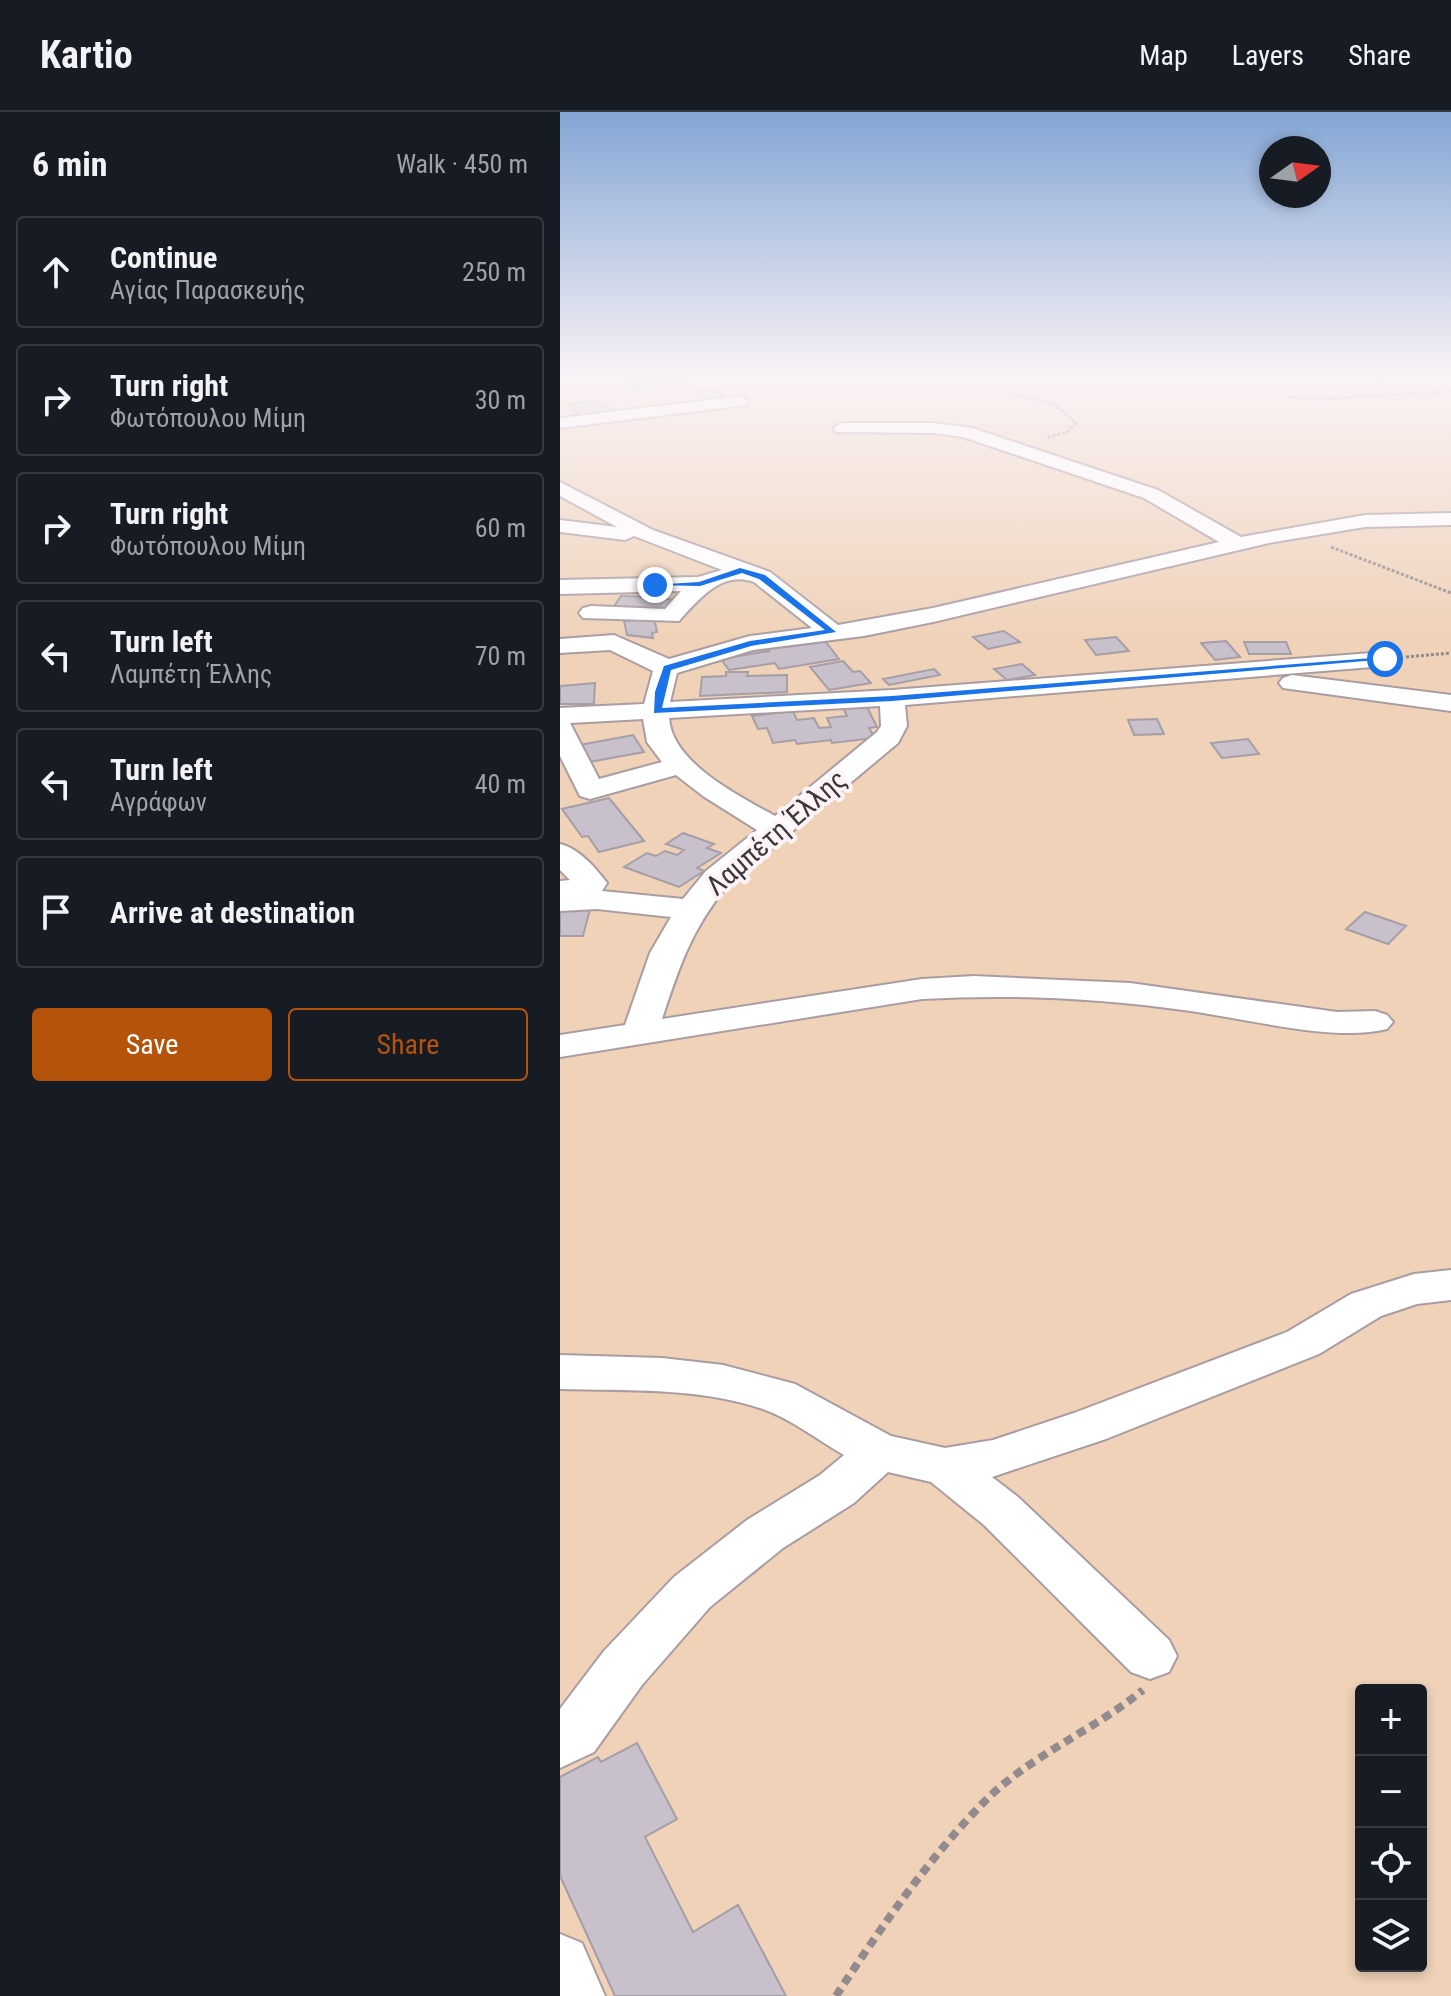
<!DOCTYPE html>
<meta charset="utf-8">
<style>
:root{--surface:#171b24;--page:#242831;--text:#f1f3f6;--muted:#9ea1a6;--line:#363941;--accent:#b45309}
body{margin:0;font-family:"Roboto Condensed",sans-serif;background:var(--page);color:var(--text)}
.controls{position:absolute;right:24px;bottom:24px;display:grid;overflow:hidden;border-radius:8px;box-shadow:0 4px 12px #0003}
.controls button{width:72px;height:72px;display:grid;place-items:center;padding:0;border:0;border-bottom:2px solid var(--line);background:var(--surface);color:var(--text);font:40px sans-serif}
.compass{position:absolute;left:699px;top:24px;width:72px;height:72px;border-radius:50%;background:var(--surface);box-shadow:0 4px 12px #0003;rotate:76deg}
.stop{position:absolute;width:24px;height:24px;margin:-18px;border:6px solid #1a73e8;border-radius:50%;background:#fff}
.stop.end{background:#1a73e8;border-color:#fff;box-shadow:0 2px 8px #0008}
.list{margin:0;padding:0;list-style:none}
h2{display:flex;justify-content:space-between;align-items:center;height:104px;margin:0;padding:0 32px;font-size:34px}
h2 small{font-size:26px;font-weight:400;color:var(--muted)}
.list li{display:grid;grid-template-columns:52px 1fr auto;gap:24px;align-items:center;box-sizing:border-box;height:112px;margin:0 16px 16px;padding:0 16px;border:2px solid var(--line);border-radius:8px}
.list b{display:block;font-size:30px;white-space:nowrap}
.list p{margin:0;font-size:26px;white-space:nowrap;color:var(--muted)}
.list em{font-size:26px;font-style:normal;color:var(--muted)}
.actions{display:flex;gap:16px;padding:24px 32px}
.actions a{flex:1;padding:18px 0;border:2px solid var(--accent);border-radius:8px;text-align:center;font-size:28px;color:var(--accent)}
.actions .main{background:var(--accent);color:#fff}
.icon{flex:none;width:44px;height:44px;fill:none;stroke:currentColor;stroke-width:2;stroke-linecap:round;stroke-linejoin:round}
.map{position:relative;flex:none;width:891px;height:1884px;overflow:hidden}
header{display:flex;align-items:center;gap:48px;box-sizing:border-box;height:112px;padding:0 40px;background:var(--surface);border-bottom:2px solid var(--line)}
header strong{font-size:38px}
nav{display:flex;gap:44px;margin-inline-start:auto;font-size:28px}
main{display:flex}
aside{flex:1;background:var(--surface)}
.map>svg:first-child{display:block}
</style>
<header>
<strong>Kartio</strong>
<nav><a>Map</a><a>Layers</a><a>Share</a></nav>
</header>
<main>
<aside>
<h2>6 min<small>Walk · 450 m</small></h2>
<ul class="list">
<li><svg class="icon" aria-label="ahead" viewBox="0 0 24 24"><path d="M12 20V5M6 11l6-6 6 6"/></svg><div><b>Continue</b><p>Αγίας Παρασκευής</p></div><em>250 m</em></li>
<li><svg class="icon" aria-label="right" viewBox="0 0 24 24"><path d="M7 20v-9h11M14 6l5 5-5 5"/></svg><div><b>Turn right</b><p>Φωτόπουλου Μίμη</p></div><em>30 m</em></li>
<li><svg class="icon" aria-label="right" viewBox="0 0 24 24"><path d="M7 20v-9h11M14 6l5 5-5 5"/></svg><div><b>Turn right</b><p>Φωτόπουλου Μίμη</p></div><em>60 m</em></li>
<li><svg class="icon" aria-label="left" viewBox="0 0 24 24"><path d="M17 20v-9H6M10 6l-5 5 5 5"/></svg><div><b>Turn left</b><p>Λαμπέτη Έλλης</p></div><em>70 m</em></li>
<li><svg class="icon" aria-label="left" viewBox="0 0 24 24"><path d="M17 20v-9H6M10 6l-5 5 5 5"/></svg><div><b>Turn left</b><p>Αγράφων</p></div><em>40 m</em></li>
<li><svg class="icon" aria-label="arrive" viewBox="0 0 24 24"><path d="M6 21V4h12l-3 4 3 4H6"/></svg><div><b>Arrive at destination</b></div></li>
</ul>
<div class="actions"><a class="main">Save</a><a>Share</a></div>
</aside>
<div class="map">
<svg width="891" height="1884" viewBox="0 0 891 1884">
<rect width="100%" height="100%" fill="#f3e5ea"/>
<path fill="#efd2b8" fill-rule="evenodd" d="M0,266H891V1884H0ZM801,1578H861V1854H801Z"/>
<path fill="#c8c0ca" stroke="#a59ea7" stroke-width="2" d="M61,266H125L131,272L70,278Z
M158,278L165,286L143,288L136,280Z
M37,288L55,299L21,303L8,292Z
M61,484L91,485L115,488L105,502L50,500Z
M94,506L97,520L92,521L93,526L67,523L64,509Z
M444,519L460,530L428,537L413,525Z
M262,525L279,547L219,557L215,551L169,558L161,547L209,539L205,534Z
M556,525L569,539L536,543L525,528Z
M666,529L680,545L655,548L641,531Z
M684,530H726L731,542H689Z
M283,549L293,560L300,559L311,571L269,578L250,555Z
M462,552L475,563L447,568L434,557Z
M374,557L380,563L329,573L323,567Z
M166,560H188L187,564L227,563V580L140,584L142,565L166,564Z
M35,571L34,592H0V574Z
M306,593L317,615L309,616L315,626L272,631L271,628L237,632L235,628L213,631L207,616L198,617L192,604L233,599L237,608L254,606L259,616L271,615L267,606L287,604L283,596Z
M597,607L604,622L574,623L568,608Z
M73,623L84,640L24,651L14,634Z
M688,627L699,642L662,646L651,631Z
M49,686L84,729L39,740L28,724L22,725L2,697Z
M123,721L154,732L147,736L161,741L137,756L144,759L119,775L64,755L87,741L96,744L105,739L117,743L124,738L106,732Z
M30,797L23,824H0V798Z
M805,800L846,814L828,832L786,817Z
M77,1631L117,1707L85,1725L133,1820L178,1793L226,1884H55L0,1764V1665L38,1645L41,1650Z"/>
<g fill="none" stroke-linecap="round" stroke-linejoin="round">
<defs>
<path id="minor" d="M180,284L189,289L186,293L0,316V306Z
M282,311H374L412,316L598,378L681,425L805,403L891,401V413L805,415L709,431L373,510L304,524L193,538L117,561L110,590L332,578L825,540L834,542L837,547L834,552L825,554L345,593L347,614L338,631L168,773C132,816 119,855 102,907L362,867L414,864L570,871L777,900L815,899L827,903L833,910L827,917C774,931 680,905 623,898C536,886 450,882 362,887L0,945V923L65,913L90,841L111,805L37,797L0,799V769L10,768L0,758V732C18,736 36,756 47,771L42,779L123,787L146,759L197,718L143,684L116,663L30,687L20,684L0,644V596L84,592L93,559L50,538L0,541V527L54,523L109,547L190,524L252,516L194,470C162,458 138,488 119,509L23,506L19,501L23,496L31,494L105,497L121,479L0,482V468L138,465L162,458L74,424L65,428L0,420V408L57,415L0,384V370L93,418L210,460L278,513L373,496L659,430L584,386L403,325L374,321L276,320L273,316ZM320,594L321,614L317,620L215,704C179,684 112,651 109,606ZM83,607L87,630L102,650L39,667L10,611Z
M732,563L891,583V599L723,576L719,571L723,566Z
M891,1158V1188L857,1192L821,1204L759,1242L546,1327L432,1365L458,1385L609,1528L617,1544L609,1560L590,1567L571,1560L424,1413L371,1370L328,1360L294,1391L223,1436L150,1495L82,1573L34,1640L0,1656V1597L44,1539L114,1465L187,1408L260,1363L284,1343C258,1328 231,1307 203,1297C139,1275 67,1279 0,1277V1243L102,1246L163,1253L235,1272L331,1324L385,1336L433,1328L514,1301L727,1220L791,1182L854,1162Z
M0,1822L22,1831L45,1884H0Z"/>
</defs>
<use href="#minor" stroke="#aa9da2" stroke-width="4"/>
<path stroke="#938a8d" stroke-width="3" stroke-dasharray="3 2" stroke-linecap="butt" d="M805,266L849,279
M454,283L494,292L516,311L507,320L486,326
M728,285L759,287L891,279
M771,435L891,481
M846,545L891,541"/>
<path stroke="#938a8d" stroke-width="8" stroke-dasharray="9 6" stroke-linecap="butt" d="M276,1884C320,1817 367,1748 424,1690C469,1644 533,1619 583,1578"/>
<use href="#minor" fill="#fff" fill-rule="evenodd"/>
</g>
<linearGradient id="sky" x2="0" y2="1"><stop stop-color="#84a6d5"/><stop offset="0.5" stop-color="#faf3f6"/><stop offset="1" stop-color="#faf3f6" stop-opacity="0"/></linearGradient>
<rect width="891" height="529" fill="url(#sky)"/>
<path fill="#1a73e8" d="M180,456L205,463L276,520L191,534L111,558L102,596L332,584L825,545L829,547L332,589L94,601L95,580L104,554L190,529L265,518L199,467L182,461L140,474L91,473L139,470Z"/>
<g text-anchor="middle" stroke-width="8" stroke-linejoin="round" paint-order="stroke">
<g font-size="28" fill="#3d383a" stroke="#fef3f7">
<text transform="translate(216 720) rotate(-41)" y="10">Λαμπέτη Έλλης</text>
</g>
</g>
</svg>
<div class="controls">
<button>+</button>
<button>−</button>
<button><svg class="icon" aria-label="locate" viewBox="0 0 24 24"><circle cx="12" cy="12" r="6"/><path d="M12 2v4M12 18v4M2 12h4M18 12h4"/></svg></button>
<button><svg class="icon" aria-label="layers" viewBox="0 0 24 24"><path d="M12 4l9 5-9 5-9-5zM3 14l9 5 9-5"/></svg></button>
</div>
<svg class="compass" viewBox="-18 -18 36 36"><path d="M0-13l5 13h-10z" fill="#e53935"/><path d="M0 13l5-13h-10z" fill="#9ea1a6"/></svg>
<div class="stop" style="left:825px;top:547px"></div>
<div class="stop end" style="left:95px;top:473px"></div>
</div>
</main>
